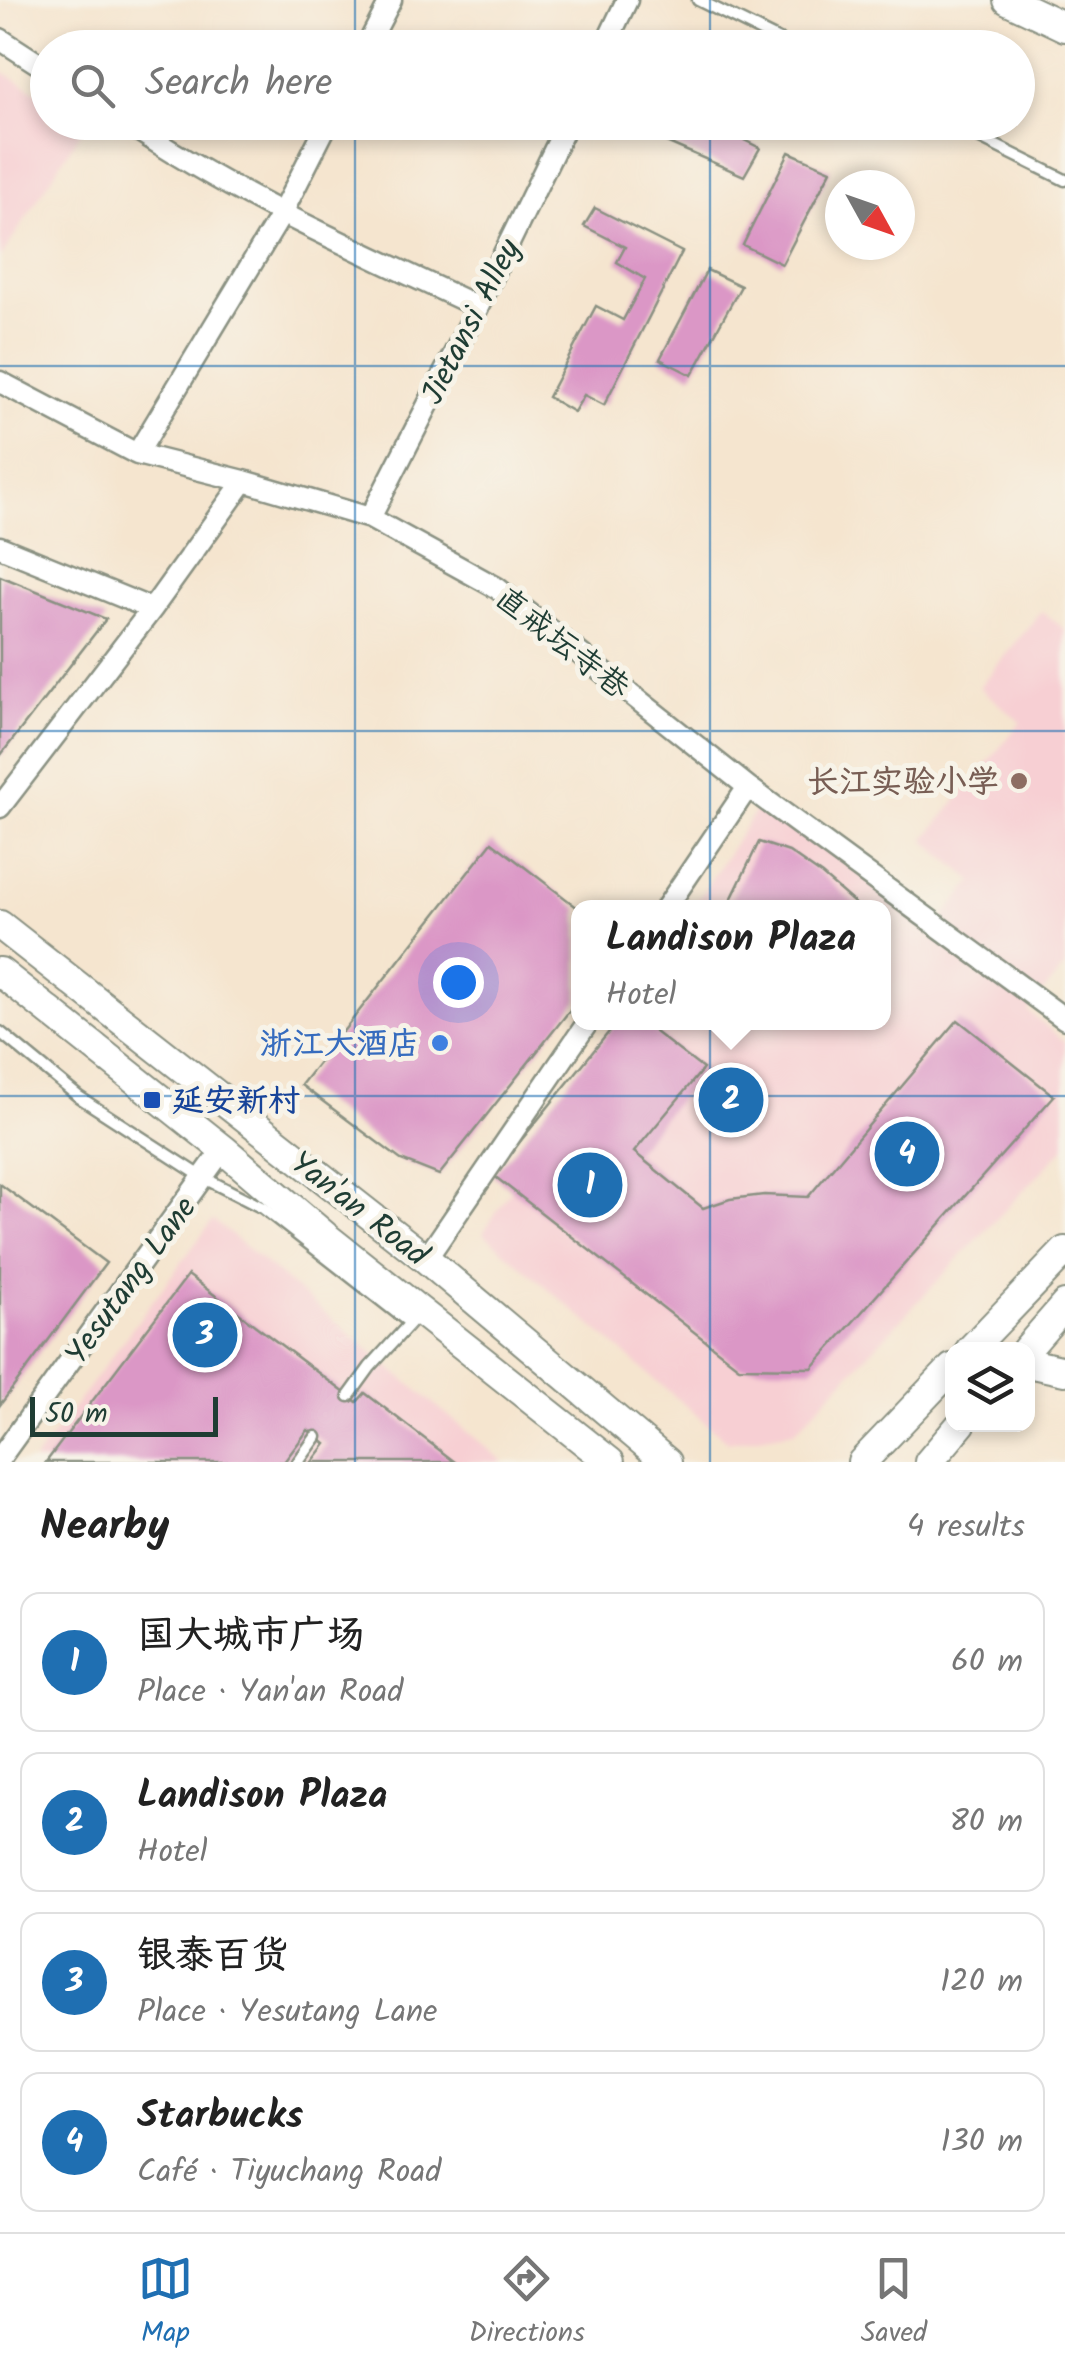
<!DOCTYPE html>
<meta charset="utf-8">
<style>
:root{--surface:#fff;--page:#f6f6f6;--text:#222;--muted:#767676;--line:#e0e0e0;--accent:#1f6fb2}
body{margin:0;font-family:Kalam,"LXGW WenKai TC",sans-serif;background:var(--page);color:var(--text)}
.controls{position:absolute;right:30px;bottom:30px;display:grid;overflow:hidden;border-radius:20px;box-shadow:0 5px 15px #0003}
.controls button{width:90px;height:90px;display:grid;place-items:center;padding:0;border:0;border-bottom:2px solid var(--line);background:var(--surface);color:var(--text);font:50px sans-serif}
.compass{position:absolute;left:825px;top:170px;width:90px;height:90px;border-radius:50%;background:var(--surface);box-shadow:0 5px 15px #0003;rotate:130deg}
.scale{position:absolute;left:30px;bottom:25px;width:188px;box-sizing:border-box;padding-left:10px;border:5px solid #1f3d34;border-top:0;font-size:28px;line-height:35px;white-space:nowrap;color:#1f3d34;-webkit-text-stroke:8px #f7f3e8;paint-order:stroke}
.you{position:absolute;left:458px;top:982px;width:35px;height:35px;margin:-25px;border:8px solid #fff;border-radius:50%;background:#1a73e8;box-shadow:0 0 0 15px #1a73e833}
.badge{display:grid;place-items:center;width:65px;height:65px;border-radius:50%;background:var(--accent);color:#fff;font-size:32px;font-weight:700}
.pin{position:absolute;translate:-50% -50%;border:5px solid #fff;box-shadow:0 2px 10px #0006}
.popup{position:absolute;left:571px;top:900px;width:320px;height:130px;box-sizing:border-box;display:grid;place-content:center;border-radius:20px;background:var(--surface);filter:drop-shadow(0 2px 8px #0005);font-size:32px;white-space:nowrap;color:var(--muted)}
.popup b{font-size:38px;color:var(--text)}
.popup::after{content:'';position:absolute;left:50%;top:100%;margin-left:-20px;border:20px solid transparent;border-top-color:var(--surface)}
.list{margin:0;padding:0;list-style:none}
h2{display:flex;justify-content:space-between;align-items:center;height:130px;margin:0;padding:0 40px;font-size:42px}
h2 small{font-size:32px;font-weight:400;color:var(--muted)}
.list li{display:grid;grid-template-columns:65px 1fr auto;gap:30px;align-items:center;box-sizing:border-box;height:140px;margin:0 20px 20px;padding:0 20px;border:2px solid var(--line);border-radius:20px}
.list b{display:block;font-size:38px;white-space:nowrap}
.list p{margin:0;font-size:32px;white-space:nowrap;color:var(--muted)}
.list em{font-size:32px;font-style:normal;color:var(--muted)}
.icon{flex:none;width:55px;height:55px;fill:none;stroke:currentColor;stroke-width:2;stroke-linecap:round;stroke-linejoin:round}
.map{position:relative;flex:none;width:1065px;height:1462px;overflow:hidden}
.search{position:absolute;background:var(--surface);box-shadow:0 5px 15px #0003;left:30px;right:30px;top:30px;height:110px;display:flex;align-items:center;gap:25px;box-sizing:border-box;padding:0 35px;border-radius:55px;color:var(--muted);font-size:38px}
.sheet{height:770px;background:var(--surface)}
nav{display:flex;justify-content:space-around;align-items:center;box-sizing:border-box;height:140px;border-top:2px solid var(--line);background:var(--surface);font-size:28px;color:var(--muted)}
nav a{display:grid;justify-items:center;gap:5px}
nav .on{color:var(--accent)}
.map>svg:first-child{display:block}
</style>
<div class="map">
<svg width="1065" height="1462" viewBox="0 0 1065 1462">
<rect width="100%" height="100%" fill="#f7f3e8"/>
<filter id="ink" filterUnits="userSpaceOnUse"><feTurbulence type="fractalNoise" baseFrequency=".01" numOctaves="2"/><feDisplacementMap in="SourceGraphic" scale="20" xChannelSelector="R" yChannelSelector="G"/><feConvolveMatrix kernelMatrix="1 2 1 2 8 2 1 2 1" color-interpolation-filters="sRGB"/></filter>
<filter id="wash" filterUnits="userSpaceOnUse"><feTurbulence type="fractalNoise" baseFrequency=".0048" numOctaves="4" result="noise"/><feDisplacementMap in="SourceGraphic" scale="40" xChannelSelector="R" yChannelSelector="G"/><feGaussianBlur stdDeviation="2.25" result="paint"/><feColorMatrix in="noise" values="0 0 0 0 0 0 0 0 0 0 0 0 0 0 0 0 0 1.4 0 .05"/><feComposite in="paint" operator="in"/></filter>
<g filter="url(#wash)">
<rect width="100%" height="100%" fill="#f5e5cf"/>
<path fill="#f7cfd3" d="M0,70L47,98L48,122L86,123L0,259Z
M1042,611L1065,630V966L1028,1011L1065,1042V1147L795,1431L728,1442L483,1233L619,1023L884,1022V908L693,907L763,799L932,931L973,881L924,840L1021,722L979,687Z
M213,1220L504,1462H33Z"/>
<g id="blocks">
<path fill="#db97c6" d="M664,122H708L760,148L744,176L657,138Z
M789,152L831,170L782,264L743,245Z
M595,208L682,252L604,405L584,395L574,412L548,397L596,306L623,320L645,279L617,262L625,247L584,226Z
M707,270L741,286L692,375L660,359Z
M0,576L106,619L0,756Z
M492,842L578,908V1000L439,1175L401,1160L301,1085Z
M759,842L789,852L822,875L860,908H727Z
M958,1020L1054,1096L812,1368L739,1367L493,1175L617,1022H642L703,1069L634,1152L703,1208L730,1199L764,1195L808,1197Z
M0,1184L106,1263L0,1405Z
M188,1275L357,1402L365,1393L455,1462H312L326,1444L308,1430L284,1462H46Z"/>
</g>
</g>
<g filter="url(#ink)">
<use href="#blocks" fill-opacity="0" stroke="#8a9182" stroke-width="2.5"/>
<g fill="none" stroke-linecap="round" stroke-linejoin="round">
<defs>
<path id="lane" d="M698,0L795,48
M948,122L1065,180
M0,1032L79,1097L204,1178L263,1208L410,1323
M349,1396L370,1367L413,1320
M298,1462L316,1437"/>
<path id="street" d="M0,39L48,70
M366,48L391,0
M604,48L627,0
M126,122C236,197 358,250 478,307
M0,382L137,454L244,481L370,518L497,588L748,787L1065,1019
M137,454L281,215L328,122
M370,518L478,307L568,122
M0,547L152,609
M0,807L152,609L244,481
M666,908L748,787
M426,1259L588,1022
M0,1458L223,1149"/>
<path id="secondary" d="M1008,0L1065,27
M0,925L426,1259L667,1462
M0,972L223,1149L325,1236L610,1462
M970,1350L1065,1251
M1026,1350L1065,1305
M1028,1363L1065,1371
M862,1462L952,1368
M929,1462L961,1424"/>
</defs>
<use href="#lane" stroke="#8a9182" stroke-width="15"/>
<use href="#street" stroke="#8a9182" stroke-width="25"/>
<use href="#secondary" stroke="#8a9182" stroke-width="32"/>
<use href="#lane" stroke="#fff" stroke-width="10"/>
<use href="#street" stroke="#fff" stroke-width="20"/>
<use href="#secondary" stroke="#fff" stroke-width="28"/>
</g>
</g>
<path fill="none" stroke="#1f6fb2" stroke-width="2.5" stroke-opacity="0.55" d="M355,0V48M710,0V48M355,122V1462M710,122V1462M0,366H1065M0,731H1065M0,1096H1065"/>
<circle fill="#8d6e63" stroke="#f7f3e8" stroke-width="4" cx="1019" cy="781" r="10"/>
<circle fill="#3f7fe0" stroke="#f7f3e8" stroke-width="4" cx="440" cy="1043" r="10"/>
<rect fill="#1a4fb4" stroke="#f7f3e8" stroke-width="4" x="142" y="1090" width="20" height="20" rx="5"/>
<g text-anchor="middle" stroke-width="10" stroke-linejoin="round" paint-order="stroke">
<g font-size="32" fill="#1f3d34" stroke="#f7f3e8">
<text transform="translate(470 321) rotate(-63)" y="11">Jietansi Alley</text>
<text transform="translate(563 642) rotate(38)" y="11">直戒坛寺巷</text>
<text transform="translate(360 1208) rotate(38)" y="11">Yan'an Road</text>
<text transform="translate(130 1280) rotate(-54)" y="11">Yesutang Lane</text>
</g>
<g font-size="32" font-weight="bold" fill="#785e54" stroke="#f7f3e8" text-anchor="end">
<text x="999" y="792">长江实验小学</text>
</g>
<g font-size="32" font-weight="bold" fill="#366cbe" stroke="#f7f3e8" text-anchor="end">
<text x="420" y="1054">浙江大酒店</text>
</g>
<g font-size="32" font-weight="bold" fill="#164399" stroke="#f7f3e8" text-anchor="start">
<text x="172" y="1111">延安新村</text>
</g>
</g>
</svg>
<div class="controls">
<button><svg class="icon" aria-label="layers" viewBox="0 0 24 24"><path d="M12 4l9 5-9 5-9-5zM3 14l9 5 9-5"/></svg></button>
</div>
<svg class="compass" viewBox="-18 -18 36 36"><path d="M0-13l5 13h-10z" fill="#e53935"/><path d="M0 13l5-13h-10z" fill="#767676"/></svg>
<div class="scale">50 m</div>
<div class="you"></div>
<div class="pin badge" style="left:590px;top:1185px">1</div>
<div class="pin badge" style="left:731px;top:1100px">2</div>
<div class="popup"><b>Landison Plaza</b>Hotel</div>
<div class="pin badge" style="left:205px;top:1335px">3</div>
<div class="pin badge" style="left:907px;top:1154px">4</div>
<div class="search"><svg class="icon" aria-label="search" viewBox="0 0 24 24"><circle cx="10" cy="10" r="6"/><path d="M15 15l6 6"/></svg>Search here</div>
</div>
<section class="sheet">
<h2>Nearby<small>4 results</small></h2>
<ul class="list">
<li><span class="badge">1</span><div><b>国大城市广场</b><p>Place · Yan'an Road</p></div><em>60 m</em></li>
<li><span class="badge">2</span><div><b>Landison Plaza</b><p>Hotel</p></div><em>80 m</em></li>
<li><span class="badge">3</span><div><b>银泰百货</b><p>Place · Yesutang Lane</p></div><em>120 m</em></li>
<li><span class="badge">4</span><div><b>Starbucks</b><p>Café · Tiyuchang Road</p></div><em>130 m</em></li>
</ul>
</section>
<nav>
<a class="on"><svg class="icon" aria-label="map" viewBox="0 0 24 24"><path d="M3 6l6-2 6 2 6-2v14l-6 2-6-2-6 2zM9 4v14M15 6v14"/></svg>Map</a>
<a><svg class="icon" aria-label="directions" viewBox="0 0 24 24"><path d="M12 3l9 9-9 9-9-9zM9 14v-3h6M13 9l2 2-2 2"/></svg>Directions</a>
<a><svg class="icon" aria-label="saved" viewBox="0 0 24 24"><path d="M7 4h10v16l-5-4-5 4z"/></svg>Saved</a>
</nav>
